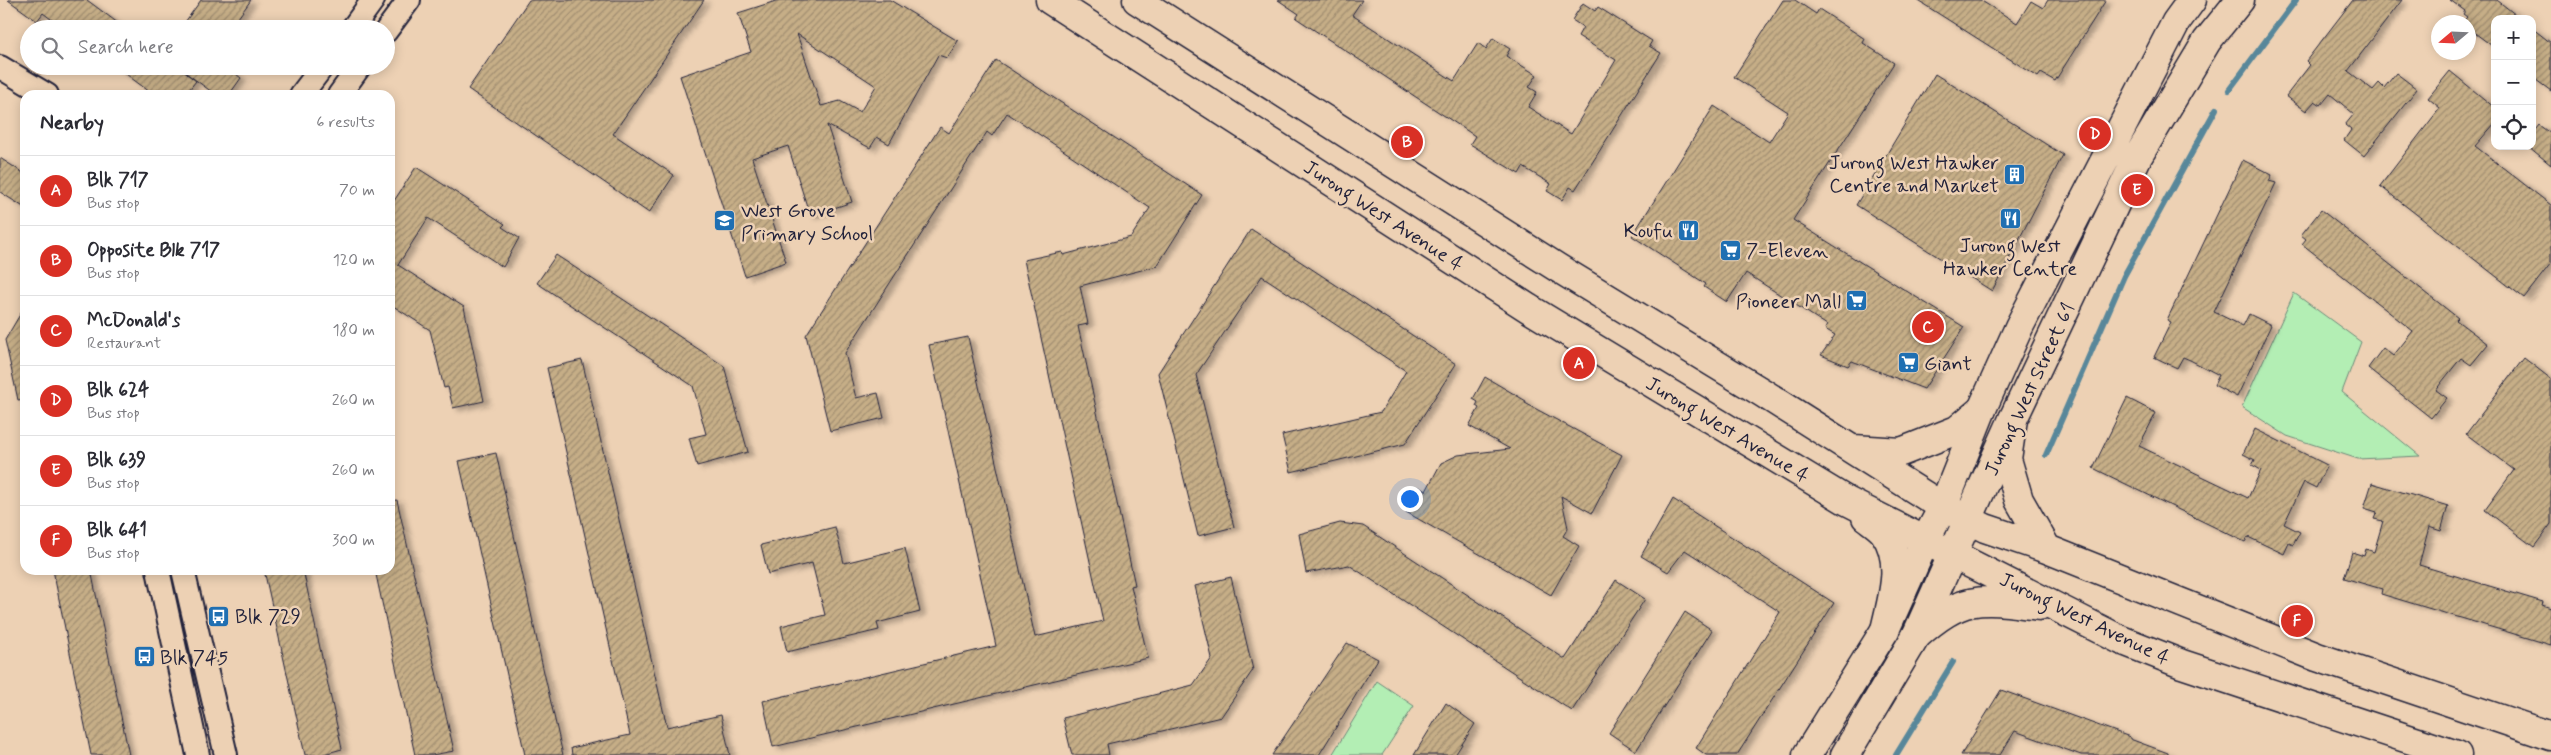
<!DOCTYPE html>
<meta charset="utf-8">
<style>
:root{--surface:#fff;--page:#f7f7f7;--text:#2b2b33;--muted:#7c7c81;--line:#e1e1e2;--accent:#d93025}
body{margin:0;font-family:Mynerve,sans-serif;background:var(--page);color:var(--text)}
.controls{position:absolute;right:15px;top:15px;display:grid;overflow:hidden;border-radius:10px;box-shadow:0 2px 12px #0003}
.controls button{width:45px;height:45px;display:grid;place-items:center;padding:0;border:0;border-bottom:1px solid var(--line);background:var(--surface);color:var(--text);font:25px sans-serif}
.compass{position:absolute;left:2431px;top:15px;width:45px;height:45px;border-radius:50%;background:var(--surface);box-shadow:0 2px 12px #0003;rotate:251deg}
.you{position:absolute;left:1409px;top:498px;width:18px;height:18px;margin:-12px;border:4px solid #fff;border-radius:50%;background:#1a73e8;box-shadow:0 0 0 8px #1a73e833}
.badge{display:grid;place-items:center;width:32px;height:32px;border-radius:50%;background:var(--accent);color:#fff;font-size:16px;font-weight:700}
.pin{position:absolute;translate:-50% -50%;border:2px solid #fff;box-shadow:0 1px 5px #0006}
.list{margin:0;padding:0;list-style:none}
h2{display:flex;justify-content:space-between;align-items:center;height:65px;margin:0;padding:0 20px;font-size:21px}
h2 small{font-size:16px;font-weight:400;color:var(--muted)}
.list li{display:grid;grid-template-columns:32px 1fr auto;gap:15px;align-items:center;box-sizing:border-box;height:70px;padding:0 20px;border-top:1px solid var(--line)}
.list b{display:block;font-size:19px;white-space:nowrap}
.list p{margin:0;font-size:16px;white-space:nowrap;color:var(--muted)}
.list em{font-size:16px;font-style:normal;color:var(--muted)}
.icon{flex:none;width:28px;height:28px;fill:none;stroke:currentColor;stroke-width:2;stroke-linecap:round;stroke-linejoin:round}
.map{position:relative;flex:none;width:2551px;height:755px;overflow:hidden}
.search{position:absolute;background:var(--surface);box-shadow:0 2px 12px #0003;left:20px;top:20px;width:375px;height:55px;display:flex;align-items:center;gap:12px;box-sizing:border-box;padding:0 18px;border-radius:28px;color:var(--muted);font-size:19px}
.panel{position:absolute;background:var(--surface);box-shadow:0 2px 12px #0003;left:20px;top:90px;width:375px;height:485px;border-radius:15px}
.map>svg:first-child{display:block}
</style>
<div class="map">
<svg width="2551" height="755" viewBox="0 0 2551 755">
<defs>
<pattern id="building-hatch" width="6" height="6" patternUnits="userSpaceOnUse" patternTransform="scale(1.25)"><rect width="6" height="6" fill="#c6ae87"/><path d="M-1 1l2-2M0 6l6-6M5 7l2-2" fill="none" stroke="#a08d70"/></pattern>
<filter id="shadow"><feDropShadow dx="5.5" dy="3" stdDeviation="2.5" flood-color="#0004"/></filter>
</defs>
<rect width="100%" height="100%" fill="#edd1b4"/>
<filter id="ink" filterUnits="userSpaceOnUse"><feTurbulence type="fractalNoise" baseFrequency=".02" numOctaves="2"/><feDisplacementMap in="SourceGraphic" scale="10" xChannelSelector="R" yChannelSelector="G"/><feConvolveMatrix kernelMatrix="1 2 1 2 8 2 1 2 1" color-interpolation-filters="sRGB"/></filter>
<g filter="url(#ink)">
<path fill="#b3eeb4" stroke="#6a8878" d="M2294,293L2361,342L2342,392L2420,456L2358,459L2287,436L2242,407Z
M1377,681L1414,706L1382,755H1332Z"/>
<g fill="none" stroke-linecap="round" stroke-linejoin="round">
<path stroke="#58879a" stroke-width="6" d="M2229,90L2296,0
M2046,455L2124,276L2216,109
M1896,755L1953,662"/>
</g>
<path fill="url(#building-hatch)" stroke="#22223b" fill-rule="evenodd" filter="url(#shadow)" d="M8,0H87L126,29H64L43,13L37,21Z
M201,0H251L230,29H180Z
M529,0H704L613,134L674,175L649,213L468,89Z
M779,0H890L958,41L947,58L938,55L889,144L877,137L870,148L827,125L852,202L810,216L788,146L752,158L786,262L745,276L680,76L751,52L738,13ZM797,34L876,86L860,112L840,101L821,106Z
M1278,0H1362L1352,15L1454,81L1478,43L1486,49L1493,38L1510,49L1506,56L1537,75L1529,87L1537,92L1528,107L1571,134L1616,60L1578,36L1583,27L1572,20L1583,3L1595,11L1598,7L1652,41L1649,46L1661,53L1575,190L1570,187L1562,200L1547,191L1551,184L1523,167L1519,174L1470,144L1475,136L1296,18L1299,14Z
M1783,0H1795L1816,14L1819,9L1865,39L1863,43L1894,63L1793,220L1964,327L1924,389L1852,361L1848,366L1821,355L1835,335L1825,329L1827,325L1746,273L1727,302L1704,287L1706,284L1632,236L1714,106L1769,142L1788,112L1734,77Z
M1917,0H1980L2017,23L2031,1L2043,8L2048,0H2106L2055,81L2041,73L2038,77Z
M2353,0H2402L2348,71L2373,90L2379,83L2384,88L2396,73L2417,89L2364,156L2344,140L2351,130L2345,125L2354,114L2330,94L2321,105L2315,101L2306,111L2286,96L2310,65L2306,61Z
M2450,0H2497L2521,19H2495V48L2468,28V22H2463L2467,17L2463,14L2465,11Z
M2532,28L2551,43V91L2532,77Z
M996,60L1202,195L1157,266L1080,286L1088,324L1078,326L1135,585L1131,586L1148,658L773,747L763,701L996,646L929,345L968,337L1035,637L1103,621L1024,260L1062,252L1063,255L1131,237L1150,208L1007,113L992,136L987,132L845,353L856,398L878,393L884,418L830,431L806,335L940,127L949,133Z
M115,66H226L241,78L229,95H216L182,70L196,81L185,95H154Z
M2450,71L2495,108V123L2475,146L2551,205V263L2524,298L2380,186L2440,108L2428,98Z
M1935,74L2063,155L1992,291L1856,205Z
M2539,125L2551,134V165L2529,147L2532,146V134Z
M0,158L25,174V208L0,192Z
M2243,160L2272,175L2269,181L2276,183L2214,312L2243,326L2249,314L2271,325L2237,397L2214,385L2219,375L2190,360L2183,357L2177,368L2154,357L2171,322L2167,320Z
M416,167L505,224L502,227L519,238L503,267L428,218L398,265L464,307L484,401L453,408L448,387L444,388L430,330L390,304V207Z
M2321,210L2458,318L2456,320L2488,344L2471,365L2461,358L2441,383L2436,390L2447,398L2431,418L2368,368L2383,348L2393,356L2413,331L2302,244L2306,239L2301,235Z
M1251,229L1456,364L1405,444L1291,472L1282,435L1381,412L1406,371L1262,276L1196,375L1234,527L1198,536L1158,373Z
M556,255L724,366L748,452L697,466L689,438L706,434L693,386L537,283Z
M25,306V399L18,400L5,340Z
M2524,358L2551,379V524L2534,547L2485,510L2514,470L2466,434Z
M582,360L667,727L721,715L730,755H572L571,748L630,735L547,368Z
M1485,377L1526,401L1525,403L1622,455L1592,513L1561,496L1568,528L1563,536L1579,546L1551,595L1406,512L1418,487L1426,491L1441,463L1458,455L1510,449L1469,426L1479,408L1476,406L1478,402L1473,399Z
M2127,398L2156,413L2139,446L2248,498L2261,470L2252,465L2255,460L2243,454L2255,429L2327,465L2316,488L2304,482L2284,524L2300,532L2293,545L2289,543L2284,554L2248,537L2245,542L2093,468Z
M496,453L543,668L563,755H525L459,461Z
M2372,483L2448,506L2441,531L2429,527L2419,565L2543,602L2542,605L2551,608V645L2381,594L2382,589L2344,578L2352,552L2364,556L2366,549L2374,552L2383,521L2374,519L2377,512L2364,508Z
M1673,499L1834,603L1737,755H1706L1696,748L1780,612L1685,550L1668,572L1641,556Z
M397,500L454,751L432,755H415L375,570H390V501Z
M1340,523L1363,526L1565,659L1616,580L1645,599L1572,711L1349,565L1306,573L1299,534Z
M835,527L844,563L905,548L920,612L877,623L879,630L787,652L781,626L825,615L812,563L768,574L761,545Z
M53,570H91L129,755H91Z
M264,570H303L342,749L320,755H305Z
M1231,577L1253,670L1221,717L1107,744L1109,755H1072L1063,718L1193,685L1212,658L1195,586Z
M1685,612L1712,630L1636,751L1609,733Z
M1347,643L1378,659L1319,755H1272Z
M2001,690L2130,737V739L2168,753V755H2081L2015,731L2000,755H1961Z
M1446,703L1475,724L1455,755H1414Z"/>
<g fill="none" stroke-linecap="round" stroke-linejoin="round">
<defs>
<path id="minor" d="M352,29L373,0
M386,31L409,0
M0,67L47,95
M301,95L323,66
M339,95L360,66
M158,570L198,755
M183,570L226,755"/>
<path id="tertiary" d="M1807,755L1885,630L1925,541L1943,507L1982,409L2019,327L2176,22L2192,0
M1845,755L1916,636L2013,419L2137,158L2207,41L2240,0"/>
<path id="secondary" d="M1050,0L1528,308L1847,501L2121,640L2182,664L2457,755
M1137,0L1558,268L1763,393L1943,507L1985,528L2047,549L2317,657L2551,736
M2013,419L2007,459L2019,500L2047,549
M1854,449L1901,452L1957,430L1982,409
M1866,517C1871,521 1879,526 1884,532C1905,562 1892,598 1885,630
M1916,636C1963,594 1980,598 2039,606"/>
</defs>
<use href="#minor" stroke="#22223b" stroke-width="26"/>
<use href="#tertiary" stroke="#22223b" stroke-width="31"/>
<use href="#secondary" stroke="#22223b" stroke-width="31"/>
<use href="#minor" stroke="#edd1b4" stroke-width="22"/>
<use href="#tertiary" stroke="#edd1b4" stroke-width="28"/>
<use href="#secondary" stroke="#edd1b4" stroke-width="28"/>
</g>
</g>
<defs>
<symbol id="building-square" viewBox="-11 -11 22 22"><rect x="-9" y="-9" width="18" height="18" rx="4" fill="#1f6fb2" stroke="#edd1b4"/><path d="M-4-6H4V6H1V3H-1V6H-4ZM-2.5-4.3h1.7v1.8h-1.7ZM.8-4.3h1.7v1.8H.8ZM-2.5-1h1.7V.8h-1.7ZM.8-1h1.7V.8H.8Z" fill="#fff"/></symbol>
<symbol id="restaurant-square" viewBox="-11 -11 22 22"><rect x="-9" y="-9" width="18" height="18" rx="4" fill="#1f6fb2" stroke="#edd1b4"/><path d="M-5-6h1v4h1v-4h1v4h1v-4h1v5L-1.5 .5V6h-2V.5L-5-1ZM5-6V6H3V1.5H1.5Q1.5-4 5-6Z" fill="#fff"/></symbol>
<symbol id="school-square" viewBox="-11 -11 22 22"><rect x="-9" y="-9" width="18" height="18" rx="4" fill="#1f6fb2" stroke="#edd1b4"/><path d="M0-5L7-2L0 1L-7-2ZM-4 1L0 2.5L4 1V4Q0 6-4 4Z" fill="#fff"/></symbol>
<symbol id="supermarket-square" viewBox="-11 -11 22 22"><rect x="-9" y="-9" width="18" height="18" rx="4" fill="#1f6fb2" stroke="#edd1b4"/><path d="M-6-5.5h2.5l.6 2H6L4.5 2H-2.5L-4.4-4H-6ZM-1.5 3.2a1.3 1.3 0 1 0 .1 0ZM3 3.2a1.3 1.3 0 1 0 .1 0Z" fill="#fff"/></symbol>
<symbol id="bus-square" viewBox="-11 -11 22 22"><rect x="-9" y="-9" width="18" height="18" rx="4" fill="#1f6fb2" stroke="#edd1b4"/><path d="M-5-6H5V4H4V6H2V4H-2V6H-4V4H-5ZM-3.5-4V0h7V-4ZM-3.5 1.2v1.5H-2V1.2ZM2 1.2v1.5H3.5V1.2Z" fill="#fff"/></symbol>
</defs>
<g fill-rule="evenodd">
<use href="#building-square" x="2002" y="162" width="25" height="25"/>
<use href="#restaurant-square" x="1998" y="206" width="25" height="25"/>
<use href="#school-square" x="712" y="208" width="25" height="25"/>
<use href="#restaurant-square" x="1676" y="218" width="25" height="25"/>
<use href="#supermarket-square" x="1718" y="238" width="25" height="25"/>
<use href="#supermarket-square" x="1844" y="288" width="25" height="25"/>
<use href="#supermarket-square" x="1896" y="350" width="25" height="25"/>
<use href="#bus-square" x="206" y="604" width="25" height="25"/>
<use href="#bus-square" x="132" y="644" width="25" height="25"/>
</g>
<g text-anchor="middle" stroke-width="5" stroke-linejoin="round" paint-order="stroke">
<g font-size="20" fill="#22223b" stroke="#edd1b4" text-anchor="start">
<text x="1999" y="169" text-anchor="end">Jurong West Hawker<tspan x="1999" dy="23">Centre and Market</tspan></text>
<text x="741" y="217">West Grove<tspan x="741" dy="23">Primary School</tspan></text>
<text x="1673" y="237" text-anchor="end">Koufu</text>
<text x="2010" y="252" text-anchor="middle">Jurong West<tspan x="2010" dy="23">Hawker Centre</tspan></text>
<text x="1746" y="257">7-Eleven</text>
<text x="1841" y="308" text-anchor="end">Pioneer Mall</text>
<text x="1924" y="370">Giant</text>
<text x="235" y="623">Blk 729</text>
<text x="160" y="664">Blk 745</text>
</g>
<g font-size="20" fill="#22223b" stroke="#edd1b4">
<text transform="translate(1384 215) rotate(33)" y="7">Jurong West Avenue 4</text>
<text transform="translate(2029 389) rotate(-65)" y="7">Jurong West Street 61</text>
<text transform="translate(1728 429) rotate(31)" y="7">Jurong West Avenue 4</text>
<text transform="translate(2085 618) rotate(26)" y="7">Jurong West Avenue 4</text>
</g>
</g>
</svg>
<div class="controls">
<button>+</button>
<button>−</button>
<button><svg class="icon" aria-label="locate" viewBox="0 0 24 24"><circle cx="12" cy="12" r="6"/><path d="M12 2v4M12 18v4M2 12h4M18 12h4"/></svg></button>
</div>
<svg class="compass" viewBox="-18 -18 36 36"><path d="M0-13l5 13h-10z" fill="#e53935"/><path d="M0 13l5-13h-10z" fill="#7c7c81"/></svg>
<div class="you"></div>
<div class="pin badge" style="left:1579px;top:363px">A</div>
<div class="pin badge" style="left:1407px;top:142px">B</div>
<div class="pin badge" style="left:1928px;top:327px">C</div>
<div class="pin badge" style="left:2095px;top:134px">D</div>
<div class="pin badge" style="left:2137px;top:190px">E</div>
<div class="pin badge" style="left:2297px;top:621px">F</div>
<div class="search"><svg class="icon" aria-label="search" viewBox="0 0 24 24"><circle cx="10" cy="10" r="6"/><path d="M15 15l6 6"/></svg>Search here</div>
<section class="panel">
<h2>Nearby<small>6 results</small></h2>
<ul class="list">
<li><span class="badge">A</span><div><b>Blk 717</b><p>Bus stop</p></div><em>70 m</em></li>
<li><span class="badge">B</span><div><b>Opposite Blk 717</b><p>Bus stop</p></div><em>120 m</em></li>
<li><span class="badge">C</span><div><b>McDonald's</b><p>Restaurant</p></div><em>180 m</em></li>
<li><span class="badge">D</span><div><b>Blk 624</b><p>Bus stop</p></div><em>260 m</em></li>
<li><span class="badge">E</span><div><b>Blk 639</b><p>Bus stop</p></div><em>260 m</em></li>
<li><span class="badge">F</span><div><b>Blk 641</b><p>Bus stop</p></div><em>300 m</em></li>
</ul>
</section>
</div>
